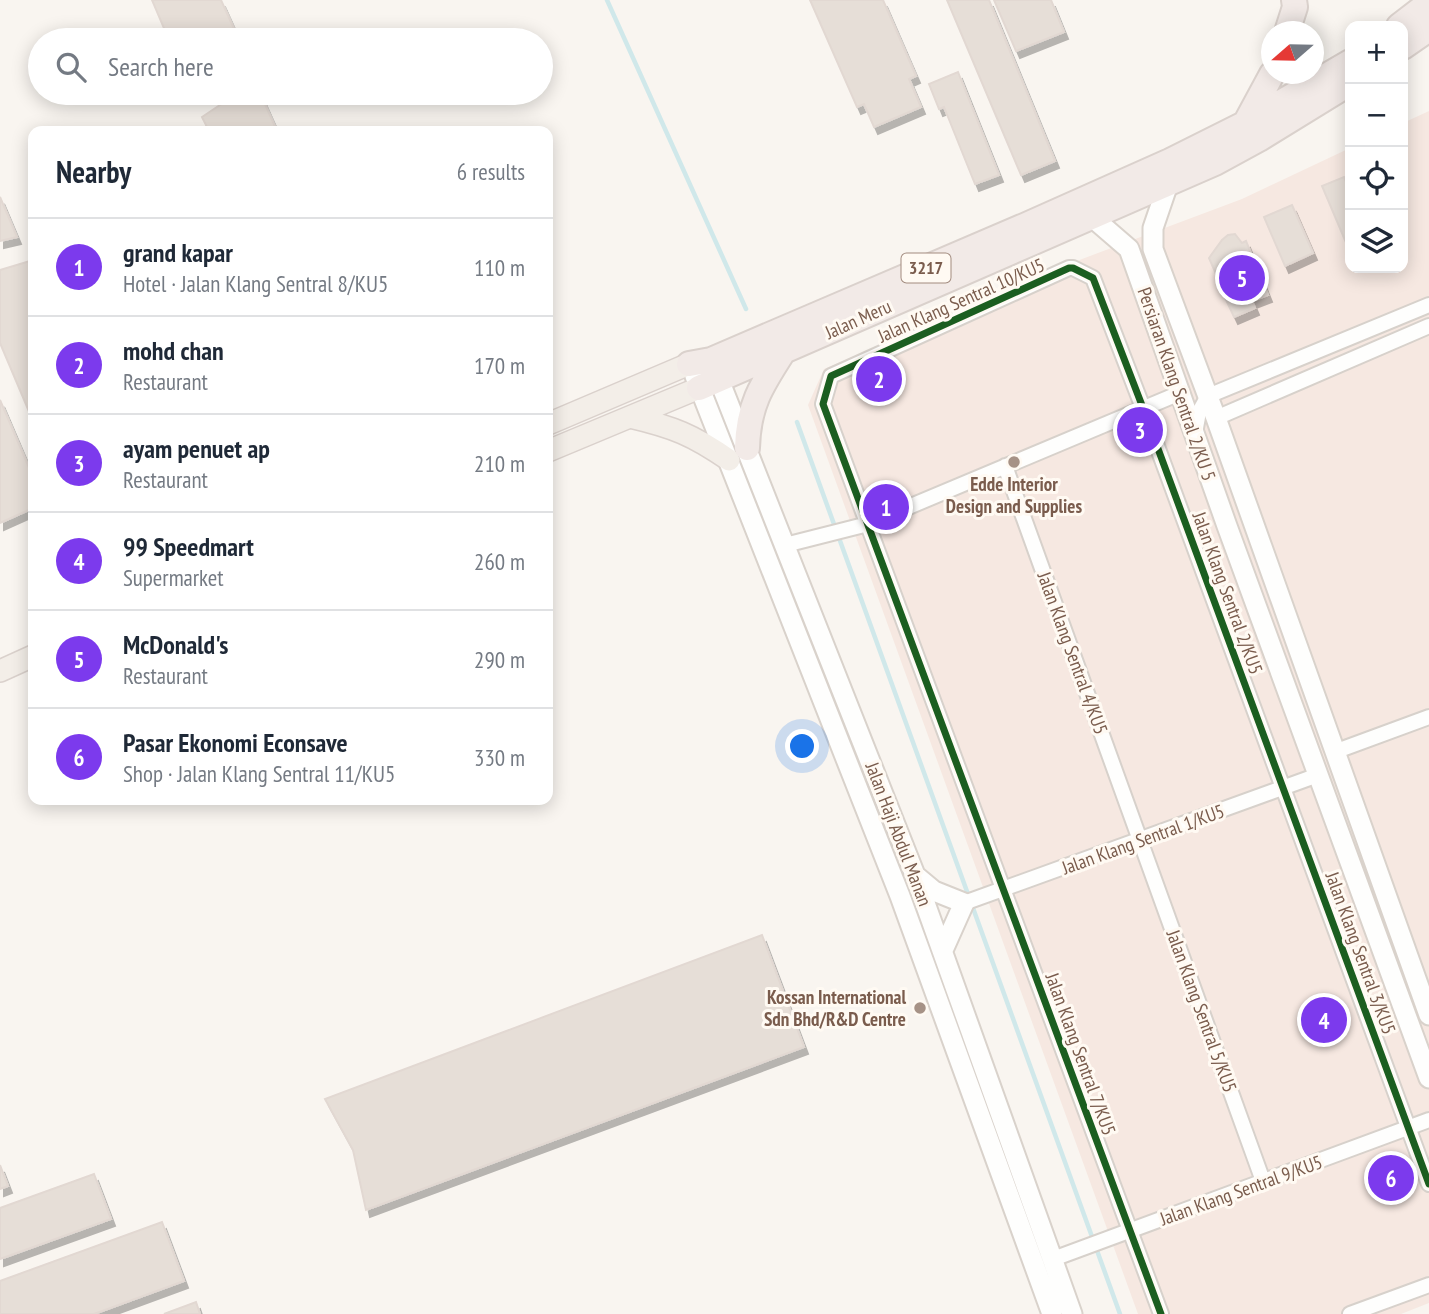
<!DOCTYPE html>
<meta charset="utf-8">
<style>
:root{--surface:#fff;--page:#f6f6f7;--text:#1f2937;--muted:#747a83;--line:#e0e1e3;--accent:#7c3aed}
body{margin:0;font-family:"PT Sans Narrow",sans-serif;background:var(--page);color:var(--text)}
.controls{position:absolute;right:21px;top:21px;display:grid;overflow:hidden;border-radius:14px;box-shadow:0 4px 18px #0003}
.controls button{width:63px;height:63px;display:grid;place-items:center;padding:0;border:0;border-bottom:2px solid var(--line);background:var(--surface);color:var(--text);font:35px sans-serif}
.compass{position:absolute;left:1261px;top:21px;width:63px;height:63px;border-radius:50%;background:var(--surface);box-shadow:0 4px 18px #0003;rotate:250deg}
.you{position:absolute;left:803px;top:747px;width:24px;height:24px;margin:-18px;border:5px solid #fff;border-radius:50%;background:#1a73e8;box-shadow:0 0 0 10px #1a73e833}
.badge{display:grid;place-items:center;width:46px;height:46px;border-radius:50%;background:var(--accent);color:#fff;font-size:23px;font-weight:700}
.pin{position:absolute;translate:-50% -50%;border:4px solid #fff;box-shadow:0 2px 7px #0006}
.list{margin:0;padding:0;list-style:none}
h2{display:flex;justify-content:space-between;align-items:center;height:91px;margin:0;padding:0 28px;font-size:30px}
h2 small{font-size:23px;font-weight:400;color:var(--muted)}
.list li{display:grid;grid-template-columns:46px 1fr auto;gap:21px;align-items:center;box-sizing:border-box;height:98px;padding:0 28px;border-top:2px solid var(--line)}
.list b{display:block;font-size:26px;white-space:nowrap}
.list p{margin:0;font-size:23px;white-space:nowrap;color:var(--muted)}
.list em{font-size:23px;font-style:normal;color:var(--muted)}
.icon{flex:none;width:38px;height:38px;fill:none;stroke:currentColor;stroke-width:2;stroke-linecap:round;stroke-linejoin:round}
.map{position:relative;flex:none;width:1429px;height:1314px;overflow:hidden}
.search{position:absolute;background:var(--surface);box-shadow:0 4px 18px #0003;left:28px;top:28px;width:525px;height:77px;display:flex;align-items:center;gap:18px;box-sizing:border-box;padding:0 24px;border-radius:38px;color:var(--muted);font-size:26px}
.panel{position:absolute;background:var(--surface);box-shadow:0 4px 18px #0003;left:28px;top:126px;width:525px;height:679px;border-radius:14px}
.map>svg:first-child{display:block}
</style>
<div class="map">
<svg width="1429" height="1314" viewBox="0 0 1429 1314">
<defs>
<filter id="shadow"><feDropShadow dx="4" dy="7" stdDeviation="0" flood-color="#0004"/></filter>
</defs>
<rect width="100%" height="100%" fill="#f9f5f0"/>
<path fill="#f6e8e1" d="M1429,111V1303L1401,1314H1138L808,405L824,369L1082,259L1242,199L1350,148V268H1403V123Z"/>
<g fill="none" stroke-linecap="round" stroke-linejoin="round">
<path stroke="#d0e8ea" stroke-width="4.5" d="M607,0L746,309
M797,422L1120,1314"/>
</g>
<path fill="#e6ded7" stroke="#e2d8d2" stroke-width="2" filter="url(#shadow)" d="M152,0H221L239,40H169Z
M810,0H883L916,76L909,79L921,107L874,127L864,104L857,107Z
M947,0H989L1055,161L1021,175Z
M994,0H1051L1064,32L1016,51Z
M958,72L999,175L975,184L944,107L939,109L929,84Z
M255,93H260L277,131H209L202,117L229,99Z
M1344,177L1350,191V252L1322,186Z
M0,197L17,237L0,241Z
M1292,205L1313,253L1285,266L1264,217Z
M1235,234L1242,243L1246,241L1268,295L1252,301L1255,308L1234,317L1220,287L1224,282L1221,275L1216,274L1209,258L1222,240L1228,235Z
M30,261L33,268V421L0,343V270Z
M0,400L33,477V508L0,523Z
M762,935L804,1047L366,1210L353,1150L325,1099Z
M1361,950L1367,965L1357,969L1351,954Z
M0,1165L8,1186L0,1189Z
M94,1174L111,1219L0,1259V1208Z
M162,1222L184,1281L94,1314H0V1281Z
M196,1302L200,1314H164Z"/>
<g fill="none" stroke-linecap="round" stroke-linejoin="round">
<defs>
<path id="street" d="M1216,418L1429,326
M1195,433L1199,412L1208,396L1429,305
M1005,466L1263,1181
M785,545L868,524L1180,393
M1334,752L1429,717
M964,903L1318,775
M1053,1259L1429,1120
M1161,1314L823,404L831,376L1069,268H1073L1093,278L1143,408L1429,1184
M1350,1314L1429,1285"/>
<path id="secondary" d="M1168,184L1153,228V249L1216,418L1429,1015
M1092,217L1129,249L1227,526L1429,1078
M714,367L915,875L1072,1314
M695,376L900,896L1052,1314
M916,876L934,891L964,903L943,950"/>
<path id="primary" d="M630,417C673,427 693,435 729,460
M548,424L689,364
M548,451L699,388
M0,671L33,656"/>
<path id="highway" d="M1399,26L1429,3
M1287,32L1295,7L1294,0
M1403,47L1429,29
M1245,124L1272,74
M689,364L711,360L1024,226L1170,161L1244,124L1350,62
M699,388L1215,163L1259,139L1350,83
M747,448C748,406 761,386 783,352"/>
</defs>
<use href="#street" stroke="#d7d1cb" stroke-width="18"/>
<use href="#secondary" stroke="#d9d2cb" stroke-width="23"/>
<use href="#primary" stroke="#dad1cc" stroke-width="24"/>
<use href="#highway" stroke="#dad1cc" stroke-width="28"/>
<use href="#street" stroke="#fefefd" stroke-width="14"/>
<use href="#secondary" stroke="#fefefd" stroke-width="19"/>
<use href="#primary" stroke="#f3eee8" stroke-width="21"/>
<use href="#highway" stroke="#f2eae7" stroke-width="24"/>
<defs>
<path id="cycleway" d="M1161,1314L823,404L831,376L1069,268H1073L1093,278L1143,408L1429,1184"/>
</defs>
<use href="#cycleway" stroke="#fffaf3" stroke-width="11"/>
<use href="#cycleway" stroke="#1b5e20" stroke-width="7"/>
</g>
<g fill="#a69286" stroke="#fffaf3" stroke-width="2.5">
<circle cx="1014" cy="462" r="7"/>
<circle cx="920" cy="1008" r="7"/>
</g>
<g text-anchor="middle" stroke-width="6" stroke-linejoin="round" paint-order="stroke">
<rect fill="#fffaf3" stroke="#a28b7f" stroke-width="2" x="901.5" y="253.5" width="49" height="29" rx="5"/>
<g font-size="18" font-weight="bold" fill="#7a5c4d">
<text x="926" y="274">3217</text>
</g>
<g font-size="19" fill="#7a5c4d" stroke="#fffaf3">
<text transform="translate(961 300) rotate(-24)" y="7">Jalan Klang Sentral 10/KU5</text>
<text transform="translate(858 319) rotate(-24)" y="7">Jalan Meru</text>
<text transform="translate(1177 384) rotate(71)" y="7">Persiaran Klang Sentral 2/KU 5</text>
<text transform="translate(1228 593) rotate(70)" y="7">Jalan Klang Sentral 2/KU5</text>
<text transform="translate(1073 653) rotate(70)" y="7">Jalan Klang Sentral 4/KU5</text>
<text transform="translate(899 834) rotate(69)" y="7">Jalan Haji Abdul Manan</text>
<text transform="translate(1143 839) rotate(-20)" y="7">Jalan Klang Sentral 1/KU5</text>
<text transform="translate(1361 953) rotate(70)" y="7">Jalan Klang Sentral 3/KU5</text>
<text transform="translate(1202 1011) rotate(70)" y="7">Jalan Klang Sentral 5/KU5</text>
<text transform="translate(1081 1054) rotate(70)" y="7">Jalan Klang Sentral 7/KU5</text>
<text transform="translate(1241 1190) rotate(-20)" y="7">Jalan Klang Sentral 9/KU5</text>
</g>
<g font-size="19" font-weight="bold" fill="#7a5c4d" stroke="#fffaf3">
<text x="1014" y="491">Edde Interior<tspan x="1014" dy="22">Design and Supplies</tspan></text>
<text x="906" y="1004" text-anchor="end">Kossan International<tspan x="906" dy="22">Sdn Bhd/R&amp;D Centre</tspan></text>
</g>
</g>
</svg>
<div class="controls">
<button>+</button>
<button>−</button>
<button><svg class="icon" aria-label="locate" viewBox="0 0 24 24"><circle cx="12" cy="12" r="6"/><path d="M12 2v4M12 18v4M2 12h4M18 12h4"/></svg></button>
<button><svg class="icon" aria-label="layers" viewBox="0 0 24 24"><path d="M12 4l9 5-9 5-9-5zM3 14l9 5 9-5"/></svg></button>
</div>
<svg class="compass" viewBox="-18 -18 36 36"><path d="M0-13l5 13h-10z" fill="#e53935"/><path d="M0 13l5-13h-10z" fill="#747a83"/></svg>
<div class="you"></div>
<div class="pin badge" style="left:886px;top:507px">1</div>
<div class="pin badge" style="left:879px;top:379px">2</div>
<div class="pin badge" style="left:1140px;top:430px">3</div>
<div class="pin badge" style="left:1324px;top:1020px">4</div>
<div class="pin badge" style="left:1242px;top:278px">5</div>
<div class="pin badge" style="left:1391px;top:1178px">6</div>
<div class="search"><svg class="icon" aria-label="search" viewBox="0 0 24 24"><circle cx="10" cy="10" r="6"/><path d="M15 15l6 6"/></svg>Search here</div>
<section class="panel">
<h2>Nearby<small>6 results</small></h2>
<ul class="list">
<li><span class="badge">1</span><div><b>grand kapar</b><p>Hotel · Jalan Klang Sentral 8/KU5</p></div><em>110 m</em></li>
<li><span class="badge">2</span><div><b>mohd chan</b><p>Restaurant</p></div><em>170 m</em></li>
<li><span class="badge">3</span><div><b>ayam penuet ap</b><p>Restaurant</p></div><em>210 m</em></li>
<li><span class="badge">4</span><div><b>99 Speedmart</b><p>Supermarket</p></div><em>260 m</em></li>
<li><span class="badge">5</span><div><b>McDonald's</b><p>Restaurant</p></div><em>290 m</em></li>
<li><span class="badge">6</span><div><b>Pasar Ekonomi Econsave</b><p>Shop · Jalan Klang Sentral 11/KU5</p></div><em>330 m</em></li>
</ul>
</section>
</div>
